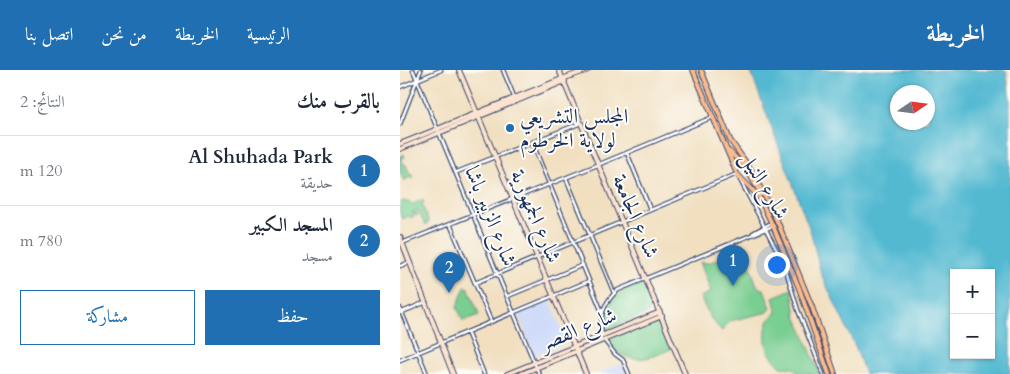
<!DOCTYPE html>
<html lang="ar">
<meta charset="utf-8">
<style>
:root{--surface:#fff;--page:#f6f6f7;--text:#1f2937;--muted:#747a83;--line:#e0e1e3;--accent:#1f6fb2}
body{margin:0;font-family:Cardo,Amiri,serif;background:var(--page);color:var(--text);direction:rtl}
.controls{position:absolute;right:15px;bottom:15px;display:grid;overflow:hidden;border-radius:0px;box-shadow:0 1px 4px #0004}
.controls button{width:45px;height:45px;display:grid;place-items:center;padding:0;border:0;border-bottom:1px solid var(--line);background:var(--surface);color:var(--text);font:25px sans-serif}
.compass{position:absolute;left:490px;top:15px;width:45px;height:45px;border-radius:50%;background:var(--surface);box-shadow:0 1px 4px #0004;rotate:77deg}
.you{position:absolute;left:376px;top:194px;width:18px;height:18px;margin:-12px;border:4px solid #fff;border-radius:50%;background:#1a73e8;box-shadow:0 0 0 8px #1a73e833}
.badge{display:grid;place-items:center;width:32px;height:32px;border-radius:50%;background:var(--accent);color:#fff;font-size:16px;font-weight:700}
.pin{position:absolute;translate:-50% -41px;filter:drop-shadow(0 1px 2px #0008)}
.pin::after{content:'';position:absolute;top:26px;width:18px;height:15px;background:inherit;clip-path:polygon(0 0,100% 0,50% 100%)}
.list{margin:0;padding:0;list-style:none}
h2{display:flex;justify-content:space-between;align-items:center;height:65px;margin:0;padding:0 20px;font-size:21px}
h2 small{font-size:16px;font-weight:400;color:var(--muted)}
.list li{display:grid;grid-template-columns:32px 1fr auto;gap:15px;align-items:center;box-sizing:border-box;height:70px;padding:0 20px;border-top:1px solid var(--line)}
.list b{display:block;font-size:19px;white-space:nowrap}
.list p{margin:0;font-size:16px;white-space:nowrap;color:var(--muted)}
.list em{font-size:16px;font-style:normal;color:var(--muted)}
.actions{display:flex;gap:10px;padding:15px 20px}
.actions a{flex:1;padding:11px 0;border:1px solid var(--accent);border-radius:0px;text-align:center;font-size:18px;color:var(--accent)}
.actions .main{background:var(--accent);color:#fff}
.map{position:relative;flex:none;width:610px;height:304px;overflow:hidden;direction:ltr}
header{display:flex;align-items:center;gap:30px;box-sizing:border-box;height:70px;padding:0 25px;background:var(--accent);color:#fff}
header strong{font-size:24px}
nav{display:flex;gap:28px;margin-inline-start:auto;font-size:18px}
main{display:flex}
aside{flex:1;background:var(--surface)}
.map>svg:first-child{display:block}
</style>
<header>
<strong>الخريطة</strong>
<nav><a>الرئيسية</a><a>الخريطة</a><a>من نحن</a><a>اتصل بنا</a></nav>
</header>
<main>
<div class="map">
<svg width="610" height="304" viewBox="0 0 610 304">
<rect width="100%" height="100%" fill="#fdfcf7"/>
<filter id="ink" filterUnits="userSpaceOnUse"><feTurbulence type="fractalNoise" baseFrequency=".02" numOctaves="2"/><feDisplacementMap in="SourceGraphic" scale="10" xChannelSelector="R" yChannelSelector="G"/><feConvolveMatrix kernelMatrix="1 2 1 2 8 2 1 2 1" color-interpolation-filters="sRGB"/></filter>
<filter id="wash" filterUnits="userSpaceOnUse"><feTurbulence type="fractalNoise" baseFrequency=".0096" numOctaves="4" result="noise"/><feDisplacementMap in="SourceGraphic" scale="20" xChannelSelector="R" yChannelSelector="G"/><feGaussianBlur stdDeviation="1.12" result="paint"/><feColorMatrix in="noise" values="0 0 0 0 0 0 0 0 0 0 0 0 0 0 0 0 0 1.4 0 .05"/><feComposite in="paint" operator="in"/></filter>
<g filter="url(#wash)">
<rect width="100%" height="100%" fill="#f1dfc0"/>
<path fill="#cedafa" d="M151,231L167,273L134,285L118,243Z
M222,293L226,304H199V303Z"/>
<path fill="#79ce91" stroke="#4a7e78" d="M4,84L5,87L1,88V92L6,95L10,105L12,104L14,108H8L4,111L0,102V86Z
M22,129L24,133L22,134L29,153L25,155L18,140L16,141L18,145L16,146L13,141L12,142L14,146L11,148L9,146L2,149L0,143V132L4,131L14,134Z
M342,173L356,213L359,218L364,219L371,238L368,242L330,251L322,261L311,249L300,227L311,222L300,192L308,193L329,185L332,177Z
M242,212L251,235L248,243L203,262C203,236 217,218 242,212Z
M65,217H68L79,245L63,251L57,237Z
M392,219L396,246L420,304H398C393,294 390,299 381,297C377,292 371,287 368,280C364,268 364,249 377,243L373,227Z
M251,252L262,255L271,279C245,291 225,296 206,270Z"/>
<path fill="#52b9d1" stroke="#367498" fill-rule="evenodd" d="M350,0H606L610,29V304H465L456,278L421,204L411,163ZM498,22H528V52H498ZM554,203H591V285H554Z"/>
</g>
<g filter="url(#ink)">
<g fill="none" stroke-linecap="round" stroke-linejoin="round">
<defs>
<path id="street" d="M13,0L139,304
M103,0L115,29
M0,17L41,0
M0,54L21,0
M132,72L202,242
M227,83L250,139
M57,102L181,53
M166,108L214,223
M50,154L91,251
M353,163L371,153
M2,173L195,96L313,47
M0,196L10,192
M75,213L337,104L384,194L398,240L423,304
M108,226L183,195
M0,238L27,304
M0,243L26,232
M67,262L84,304
M202,266C199,247 203,233 218,220L373,156
M204,270L215,284L223,290L229,304
M0,290L189,211"/>
<path id="secondary" d="M59,0L186,304
M159,0L285,304
M0,74L159,10L188,0
M0,79L165,11
M0,167L53,304
M107,304L260,242
M121,304L262,246"/>
<path id="primary" d="M293,0L337,104L359,127L373,156L399,218L429,304
M301,0L330,70L352,101L378,153L412,237L435,304
M329,81L345,97L361,124L365,125"/>
</defs>
<use href="#street" stroke="#3b496d" stroke-width="5"/>
<use href="#secondary" stroke="#3b496d" stroke-width="6"/>
<use href="#primary" stroke="#3b496d" stroke-width="6"/>
<use href="#street" stroke="#fff" stroke-width="2.5"/>
<use href="#secondary" stroke="#fde4d1" stroke-width="4"/>
<use href="#primary" stroke="#fbbb8d" stroke-width="4"/>
</g>
</g>
<circle fill="#1f6fb2" stroke="#fdfcf7" stroke-width="2" cx="110" cy="58" r="5"/>
<g text-anchor="middle" stroke-width="4" stroke-linejoin="round" paint-order="stroke">
<g font-size="21" fill="#1b2f5e" stroke="#fdfcf7" text-anchor="start">
<text x="120" y="53">المجلس التشريعي<tspan x="120" dy="24">لولاية الخرطوم</tspan></text>
</g>
<g font-size="21" fill="#1b2f5e" stroke="#fdfcf7">
<text transform="translate(365 115) rotate(59)" y="7">شارع النيل</text>
<text transform="translate(91 146) rotate(68)" y="7">شارع الزبير باشا</text>
<text transform="translate(136 146) rotate(67)" y="7">شارع الجمهورية</text>
<text transform="translate(236 146) rotate(67)" y="7">شارع الجامعة</text>
<text transform="translate(178 259) rotate(-22)" y="7">شارع القصر</text>
</g>
</g>
</svg>
<div class="controls">
<button>+</button>
<button>−</button>
</div>
<svg class="compass" viewBox="-18 -18 36 36"><path d="M0-13l5 13h-10z" fill="#e53935"/><path d="M0 13l5-13h-10z" fill="#747a83"/></svg>
<div class="you"></div>
<div class="pin badge" style="left:333px;top:216px">1</div>
<div class="pin badge" style="left:49px;top:223px">2</div>
</div>
<aside>
<h2>بالقرب منك<small>النتائج: 2</small></h2>
<ul class="list">
<li><span class="badge">1</span><div><b>Al Shuhada Park</b><p>حديقة</p></div><em>120 m</em></li>
<li><span class="badge">2</span><div><b>المسجد الكبير</b><p>مسجد</p></div><em>780 m</em></li>
</ul>
<div class="actions"><a class="main">حفظ</a><a>مشاركة</a></div>
</aside>
</main>
